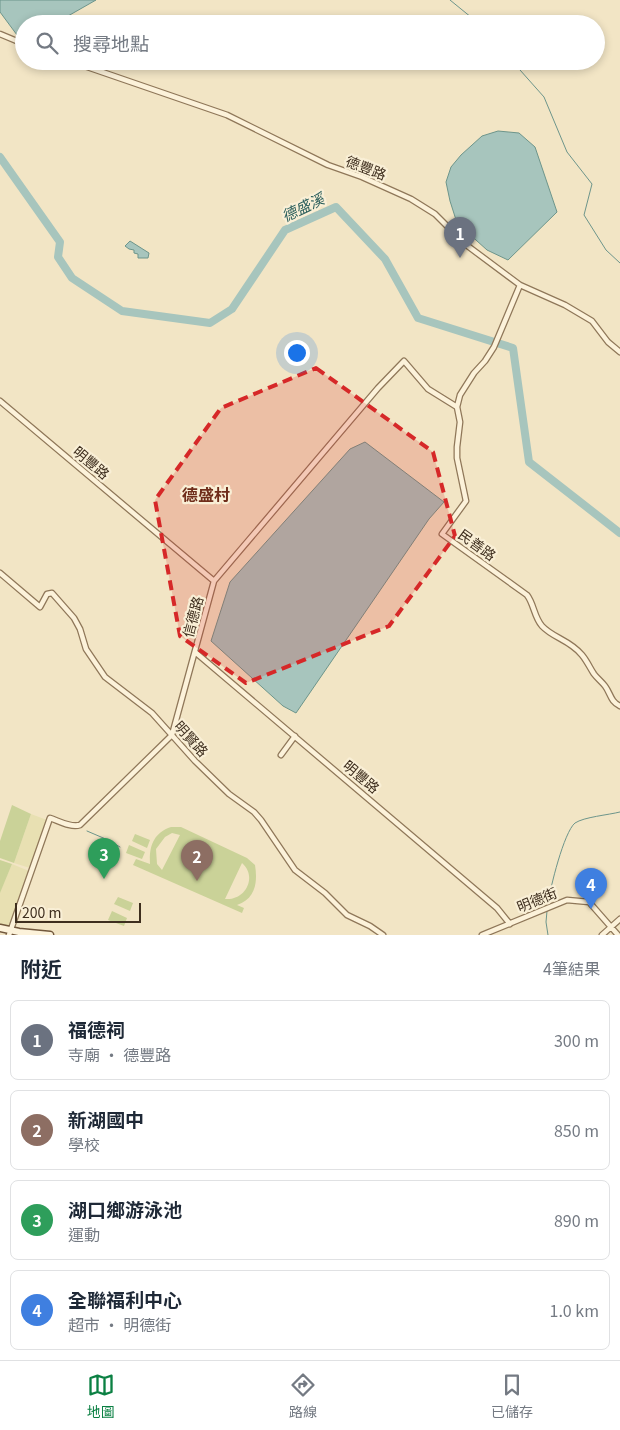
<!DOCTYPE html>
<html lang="zh-TW">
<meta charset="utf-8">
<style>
:root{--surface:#fff;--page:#f6f6f7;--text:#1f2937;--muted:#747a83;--line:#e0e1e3;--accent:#0b8043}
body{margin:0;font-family:Georgia,"Noto Sans TC",serif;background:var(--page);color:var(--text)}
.scale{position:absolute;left:15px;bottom:12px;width:126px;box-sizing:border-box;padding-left:5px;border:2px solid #3e2e1e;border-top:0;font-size:14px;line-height:18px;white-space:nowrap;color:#3e2e1e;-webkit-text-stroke:4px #f9efd6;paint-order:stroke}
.you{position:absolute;left:296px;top:352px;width:18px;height:18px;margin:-12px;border:4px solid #fff;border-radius:50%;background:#1a73e8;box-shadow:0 0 0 8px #1a73e833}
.badge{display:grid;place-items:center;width:32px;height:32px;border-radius:50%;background:var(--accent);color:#fff;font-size:16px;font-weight:700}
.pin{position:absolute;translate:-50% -41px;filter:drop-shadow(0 1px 2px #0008)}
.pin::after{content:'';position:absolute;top:26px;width:18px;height:15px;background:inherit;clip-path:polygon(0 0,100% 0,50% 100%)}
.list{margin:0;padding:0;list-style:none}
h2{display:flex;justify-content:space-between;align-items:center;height:65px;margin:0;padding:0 20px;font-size:21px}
h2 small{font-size:16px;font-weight:400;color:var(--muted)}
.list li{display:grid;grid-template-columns:32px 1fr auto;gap:15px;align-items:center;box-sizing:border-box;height:80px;margin:0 10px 10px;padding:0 10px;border:1px solid var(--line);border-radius:8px}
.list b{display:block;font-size:19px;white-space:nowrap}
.list p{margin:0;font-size:16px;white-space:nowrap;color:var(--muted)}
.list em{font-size:16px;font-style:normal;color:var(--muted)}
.icon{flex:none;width:28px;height:28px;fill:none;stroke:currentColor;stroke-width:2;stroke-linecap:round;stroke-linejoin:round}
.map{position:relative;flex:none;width:620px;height:935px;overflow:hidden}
.search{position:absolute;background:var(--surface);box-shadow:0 2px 8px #0003;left:15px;right:15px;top:15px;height:55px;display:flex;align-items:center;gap:12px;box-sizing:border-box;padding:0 18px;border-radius:28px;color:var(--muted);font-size:19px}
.sheet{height:425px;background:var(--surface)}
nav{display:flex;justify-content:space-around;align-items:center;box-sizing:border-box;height:70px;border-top:1px solid var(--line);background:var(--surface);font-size:14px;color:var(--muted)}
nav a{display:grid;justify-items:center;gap:2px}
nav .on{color:var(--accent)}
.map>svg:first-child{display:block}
</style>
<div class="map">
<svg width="620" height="935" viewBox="0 0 620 935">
<rect width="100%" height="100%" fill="#f2e5c5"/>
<path fill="#e8e0b2" d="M31,814L47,820L30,868L14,863Z
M12,864L29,871L10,928L0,924V892Z"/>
<path fill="#cad298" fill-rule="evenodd" d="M12,805L31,814L14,863L0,858V841Z
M171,827H181L247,858L255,865C258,883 255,899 237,905L244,908L242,913L133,865L136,859L150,864C149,847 153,833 171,827ZM172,833L180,835L162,870L157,864L156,849L165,837ZM242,863C258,877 245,901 225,899Z
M135,834L150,840L147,848L132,841Z
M129,845L145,852L142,859L126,853Z
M0,860L12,864L0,893Z
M118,897L133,903L130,911L114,904Z
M112,911L127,918L124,926L108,920Z"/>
<path fill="#a7c5bd" stroke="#6d958b" d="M0,0H96L54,24H24V35H17L0,12Z
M498,131L519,133L535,147L557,212L508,260L487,250L457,223L450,201L446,182L451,167L461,155L482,136Z
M130,241L149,253L148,258H138V254L134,253V250L129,249L125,246Z
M365,442L444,502L429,519L296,713L283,706L211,641L230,582L350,449Z"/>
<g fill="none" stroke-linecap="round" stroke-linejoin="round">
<path stroke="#6d958b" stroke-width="1" d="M450,0L477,22
M512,61L544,97L567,152L592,184L584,215L606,250L620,263
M87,831L108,840L120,847
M548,904C550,888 564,832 575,823C584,817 608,815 620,812
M547,911L546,922L548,935"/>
<path stroke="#a7c5bd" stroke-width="8" d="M0,157L60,242L58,257L72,278L122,311L210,323L232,309L285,230L336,207L385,259L418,318L513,348L529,462L620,533"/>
<defs>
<path id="street" d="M0,34L24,44
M70,61L227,115L328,165L362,177L411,199L435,214L465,244L520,285L565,305L592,321L608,342L620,352
M520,285L494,347L485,361L474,373L460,395L457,407L460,422L457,447V458L466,501L442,534L527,595C534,604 534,617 542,626C553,638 570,640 582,655C587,661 590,668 594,674C597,678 602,682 605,686C611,694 610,701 620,706
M0,401L214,581
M0,573L40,607L47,594L52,593L74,618L80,629L86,649L105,677L152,713L195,761L229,794L254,812L261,820L295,870L325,893L347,915L370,926L383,935
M195,652L497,908L510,924
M281,755L295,736
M9,935L50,818C59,821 71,828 80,825L172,735L214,581L378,388L404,361L428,389L457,407
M482,935L567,900L589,902L618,935
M602,935L620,919"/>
<path id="secondary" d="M0,928L19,932L50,935"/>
</defs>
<use href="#street" stroke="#8f7759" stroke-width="7"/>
<use href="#secondary" stroke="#71573c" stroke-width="9"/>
<use href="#street" stroke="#fcf2da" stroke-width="4.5"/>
<use href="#secondary" stroke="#fcf2da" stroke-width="6"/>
</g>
<path fill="#d62828" fill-opacity="0.2" stroke="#d62828" stroke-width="4" stroke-dasharray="10 6" stroke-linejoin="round" d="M316,368L433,452L455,536L389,626L246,683L180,636L155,500L221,408Z"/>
<g text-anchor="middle" stroke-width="4.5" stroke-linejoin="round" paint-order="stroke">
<g font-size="14" fill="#3e2e1e" stroke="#f9efd6">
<text transform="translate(366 168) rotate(21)" y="5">德豐路</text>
<text transform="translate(91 463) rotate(40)" y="5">明豐路</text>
<text transform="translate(477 545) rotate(36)" y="5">民善路</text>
<text transform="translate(193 617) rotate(-75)" y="5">信德路</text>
<text transform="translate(191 739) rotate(48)" y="5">明賢路</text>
<text transform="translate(361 777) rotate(40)" y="5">明豐路</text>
<text transform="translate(537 900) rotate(-22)" y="5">明德街</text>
</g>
<g font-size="15" font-style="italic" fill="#2c5f5c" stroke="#f9efd6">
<text transform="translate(303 208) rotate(-26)" y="5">德盛溪</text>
</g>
<g font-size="16" font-weight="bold" fill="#6f2d1a" stroke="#f9efd6">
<text x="206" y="501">德盛村</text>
</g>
</g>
</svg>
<div class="scale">200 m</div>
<div class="you"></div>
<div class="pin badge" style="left:460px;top:258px;background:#6b7280">1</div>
<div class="pin badge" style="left:197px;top:881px;background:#8d6e63">2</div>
<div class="pin badge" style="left:104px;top:879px;background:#2e9e5b">3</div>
<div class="pin badge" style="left:591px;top:909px;background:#3f7fe0">4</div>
<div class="search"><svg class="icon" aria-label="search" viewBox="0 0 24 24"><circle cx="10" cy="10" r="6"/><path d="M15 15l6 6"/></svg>搜尋地點</div>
</div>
<section class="sheet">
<h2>附近<small>4筆結果</small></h2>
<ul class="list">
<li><span class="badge" style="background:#6b7280">1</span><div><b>福德祠</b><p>寺廟 · 德豐路</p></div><em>300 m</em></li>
<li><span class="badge" style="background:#8d6e63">2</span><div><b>新湖國中</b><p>學校</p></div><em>850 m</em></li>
<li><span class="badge" style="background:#2e9e5b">3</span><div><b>湖口鄉游泳池</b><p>運動</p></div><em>890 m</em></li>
<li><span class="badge" style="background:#3f7fe0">4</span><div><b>全聯福利中心</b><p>超市 · 明德街</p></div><em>1.0 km</em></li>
</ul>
</section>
<nav>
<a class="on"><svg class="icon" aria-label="map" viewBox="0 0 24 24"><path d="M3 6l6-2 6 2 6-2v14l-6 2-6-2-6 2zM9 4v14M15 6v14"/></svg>地圖</a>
<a><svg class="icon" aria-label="directions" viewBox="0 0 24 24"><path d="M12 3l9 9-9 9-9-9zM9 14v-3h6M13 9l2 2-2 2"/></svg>路線</a>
<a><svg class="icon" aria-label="saved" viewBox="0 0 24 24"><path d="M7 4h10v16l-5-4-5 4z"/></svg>已儲存</a>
</nav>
